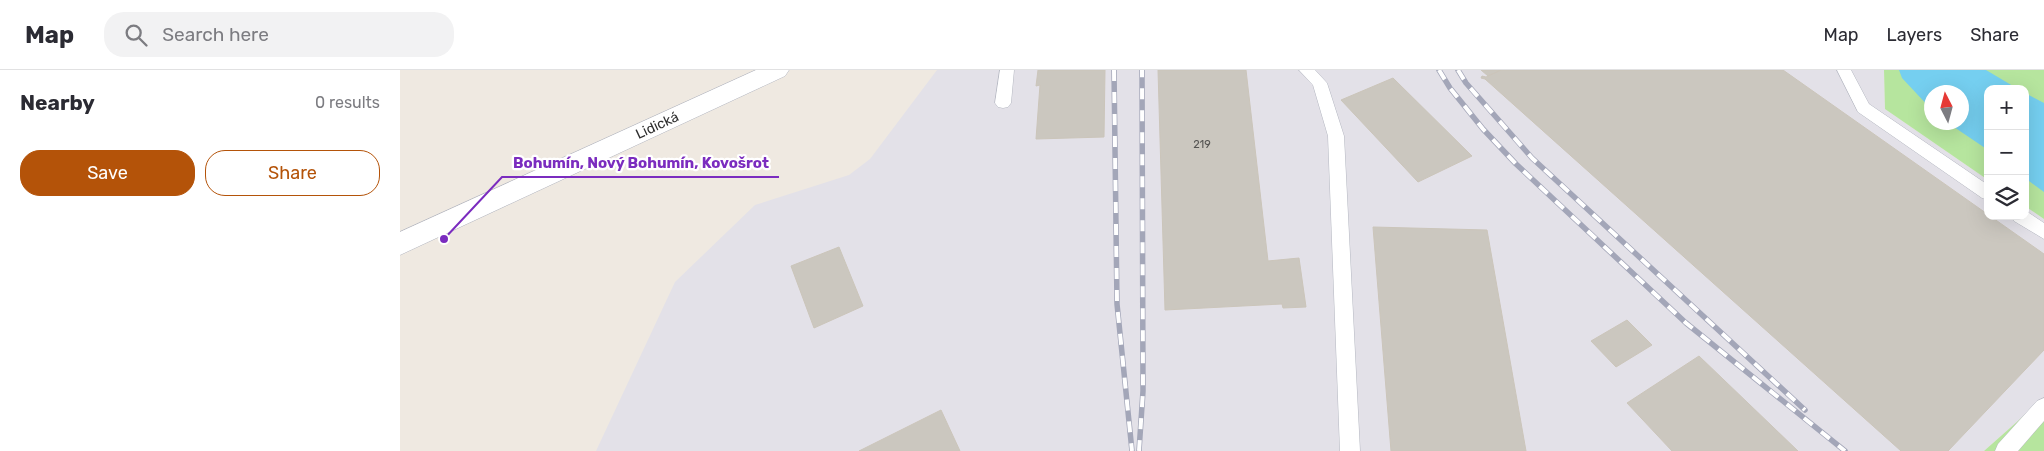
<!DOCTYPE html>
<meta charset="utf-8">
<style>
:root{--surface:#fff;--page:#f2f2f3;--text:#2b2b33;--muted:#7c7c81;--line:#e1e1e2;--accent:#b45309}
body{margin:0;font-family:Rubik,sans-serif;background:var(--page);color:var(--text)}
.controls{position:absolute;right:15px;top:15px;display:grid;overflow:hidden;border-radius:10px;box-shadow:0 5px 20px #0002}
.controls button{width:45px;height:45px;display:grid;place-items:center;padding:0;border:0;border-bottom:1px solid var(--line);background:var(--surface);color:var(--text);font:25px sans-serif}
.compass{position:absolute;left:1524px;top:15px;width:45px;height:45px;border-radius:50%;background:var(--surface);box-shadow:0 5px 20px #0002;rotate:354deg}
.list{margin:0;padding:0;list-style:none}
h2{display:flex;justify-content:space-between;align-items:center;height:65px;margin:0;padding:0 20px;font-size:21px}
h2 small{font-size:16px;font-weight:400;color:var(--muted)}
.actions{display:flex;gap:10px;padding:15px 20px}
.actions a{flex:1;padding:11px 0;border:1px solid var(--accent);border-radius:20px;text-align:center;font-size:18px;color:var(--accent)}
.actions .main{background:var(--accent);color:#fff}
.icon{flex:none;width:28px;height:28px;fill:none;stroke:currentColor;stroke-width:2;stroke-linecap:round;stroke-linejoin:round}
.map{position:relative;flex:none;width:1644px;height:381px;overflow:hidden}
header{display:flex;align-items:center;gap:30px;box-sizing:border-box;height:70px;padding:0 25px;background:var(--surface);border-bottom:1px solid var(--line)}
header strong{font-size:24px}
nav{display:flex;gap:28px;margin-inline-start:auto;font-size:18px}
.search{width:350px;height:45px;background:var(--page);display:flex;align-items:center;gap:12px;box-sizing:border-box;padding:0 18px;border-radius:20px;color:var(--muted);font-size:19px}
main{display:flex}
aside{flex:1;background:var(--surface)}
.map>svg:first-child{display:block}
</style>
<header>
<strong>Map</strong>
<div class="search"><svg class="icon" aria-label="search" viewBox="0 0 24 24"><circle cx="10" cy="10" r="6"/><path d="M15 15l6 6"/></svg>Search here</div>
<nav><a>Map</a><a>Layers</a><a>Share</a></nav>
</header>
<main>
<aside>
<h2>Nearby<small>0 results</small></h2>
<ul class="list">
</ul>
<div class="actions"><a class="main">Save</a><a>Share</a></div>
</aside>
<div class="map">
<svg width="1644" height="381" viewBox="0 0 1644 381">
<rect width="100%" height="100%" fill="#efe9e1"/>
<path fill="#e3e1e8" d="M537,0H1484L1485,39L1588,110V146H1625V136L1644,149V328L1584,381H196L275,212L355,135L449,105L470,89Z"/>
<path fill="#b6e59e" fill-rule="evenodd" d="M1484,0H1644V149L1625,136V19H1588V110L1485,39ZM1532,22H1562V52H1532Z
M1644,328V381H1584Z"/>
<path fill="#75cff0" d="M1499,0H1586L1618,19H1588V80L1548,53L1562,52V22H1532L1531,39L1502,8Z
M1625,23L1644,33V122L1625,108Z"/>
<path fill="#cbc7bf" stroke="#cbc5ba" d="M638,0H705L704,67L636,69L640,15L636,16Z
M758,0H846L868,191L899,188L906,237L883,238L882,234L765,240Z
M1081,0H1101L1088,6Z
M1101,0H1383L1644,184V280L1548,381H1501L1085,9L1081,8L1082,6L1086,7Z
M993,8L1072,86L1018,112L941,30Z
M973,157L1087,160L1126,381H991Z
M439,177L463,236L414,258L391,196Z
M1227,250L1252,275L1216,297L1191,271Z
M1299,286L1398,381H1272L1227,333Z
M541,340L560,381H459Z"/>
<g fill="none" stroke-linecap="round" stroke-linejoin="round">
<defs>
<path id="service" d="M600,0H614L611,33L608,37L603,38L598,37L595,33Z
M899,0H915L927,13L944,66L960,381H940L928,66L913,15Z
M1437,0H1451L1469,34L1588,115V130L1582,128L1458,42Z
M1626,141L1644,153V169L1614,151L1612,146H1625Z
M1644,328V351L1618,381H1595L1598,374L1637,331Z"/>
<path id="tertiary" d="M356,0H389L385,6L0,185V162Z"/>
</defs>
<use href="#service" stroke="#b4b7c1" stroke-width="1"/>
<use href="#tertiary" stroke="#b4b7c1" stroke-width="1"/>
<use href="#service" fill="#fff" fill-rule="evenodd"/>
<use href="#tertiary" fill="#fff" fill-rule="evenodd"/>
<defs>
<path id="rail" d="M714,0L717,234L732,381
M1039,0L1050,18L1083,59L1116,94L1286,253L1445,381
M1058,0L1066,13L1132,88L1405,340
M739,381L743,321L742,0"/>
</defs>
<use href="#rail" stroke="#a3a6b8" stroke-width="5.5"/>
<use href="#rail" stroke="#fff" stroke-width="4" stroke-dasharray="11" stroke-linecap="butt"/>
</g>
<g text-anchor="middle" stroke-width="4.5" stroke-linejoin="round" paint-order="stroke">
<g font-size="11" fill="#555452">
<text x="802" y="78">219</text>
</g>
<g font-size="14" fill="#2e2e2e" stroke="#fff">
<text transform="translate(257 55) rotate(-25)" y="5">Lidická</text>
</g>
</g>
<path fill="none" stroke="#7b2cbf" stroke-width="2" d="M44 169L102 107H379"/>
<circle fill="#7b2cbf" stroke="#fff" stroke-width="2" cx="44" cy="169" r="5"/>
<g font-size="15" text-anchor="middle" font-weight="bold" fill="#7b2cbf" stroke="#fff" stroke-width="4.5" stroke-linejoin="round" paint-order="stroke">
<text x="241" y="98">Bohumín, Nový Bohumín, Kovošrot</text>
</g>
</svg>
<div class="controls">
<button>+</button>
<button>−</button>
<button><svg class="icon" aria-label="layers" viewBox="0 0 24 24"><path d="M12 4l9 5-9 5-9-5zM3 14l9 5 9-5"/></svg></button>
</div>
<svg class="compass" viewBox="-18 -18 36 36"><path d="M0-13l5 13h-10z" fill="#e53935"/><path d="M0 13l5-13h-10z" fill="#7c7c81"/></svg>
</div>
</main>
